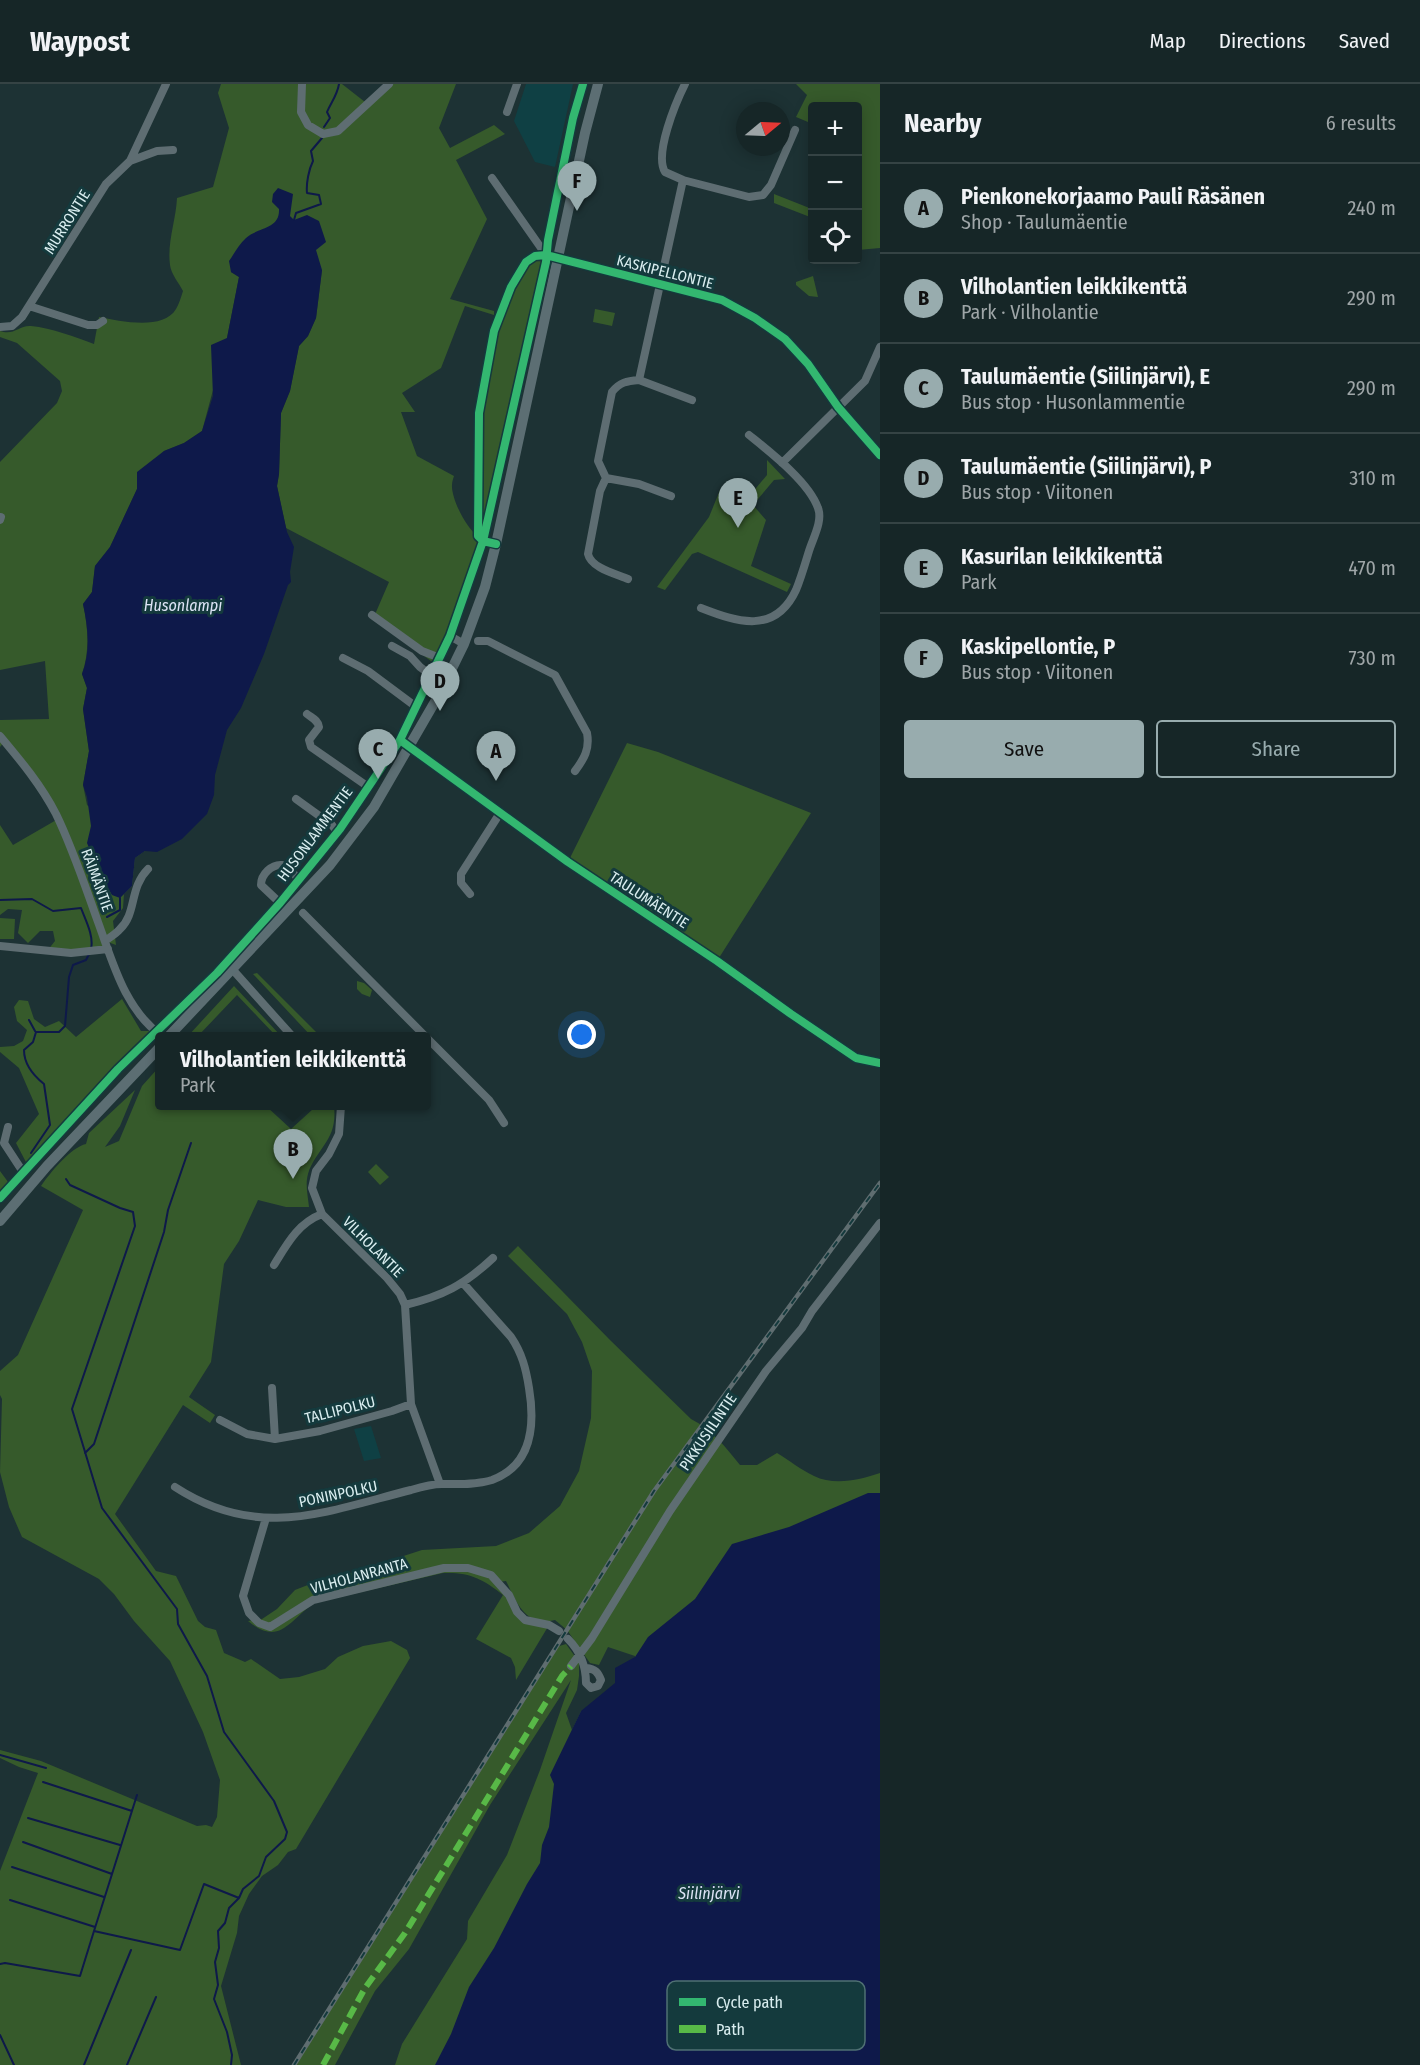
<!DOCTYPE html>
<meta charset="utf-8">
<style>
:root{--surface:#162627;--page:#233233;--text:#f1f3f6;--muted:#9ea5a7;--line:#354344;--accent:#98acae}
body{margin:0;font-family:"Fira Sans Condensed",sans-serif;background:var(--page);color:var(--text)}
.controls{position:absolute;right:18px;top:18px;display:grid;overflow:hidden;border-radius:6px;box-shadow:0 3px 15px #0003}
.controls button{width:54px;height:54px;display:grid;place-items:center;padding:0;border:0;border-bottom:2px solid var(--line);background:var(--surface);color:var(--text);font:30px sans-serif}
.compass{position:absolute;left:736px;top:18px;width:54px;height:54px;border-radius:50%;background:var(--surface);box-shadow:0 3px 15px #0003;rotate:71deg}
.you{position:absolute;left:582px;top:951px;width:21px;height:21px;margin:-15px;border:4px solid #fff;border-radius:50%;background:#1a73e8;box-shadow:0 0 0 9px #1a73e833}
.badge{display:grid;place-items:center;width:39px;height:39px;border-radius:50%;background:var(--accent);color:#111;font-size:20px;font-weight:700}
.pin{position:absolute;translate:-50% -50px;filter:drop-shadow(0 2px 3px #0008)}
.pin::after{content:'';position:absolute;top:32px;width:21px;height:18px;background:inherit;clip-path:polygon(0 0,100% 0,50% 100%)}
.popup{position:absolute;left:155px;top:948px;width:276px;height:78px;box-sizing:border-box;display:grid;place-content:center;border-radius:6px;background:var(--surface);filter:drop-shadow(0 2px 4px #0005);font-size:20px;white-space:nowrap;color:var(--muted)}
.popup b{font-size:22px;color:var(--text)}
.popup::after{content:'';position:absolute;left:50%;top:100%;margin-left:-12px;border:12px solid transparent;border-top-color:var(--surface)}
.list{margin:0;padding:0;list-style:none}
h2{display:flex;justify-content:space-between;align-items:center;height:78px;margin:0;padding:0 24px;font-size:26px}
h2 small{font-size:20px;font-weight:400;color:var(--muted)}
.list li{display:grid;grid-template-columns:39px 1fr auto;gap:18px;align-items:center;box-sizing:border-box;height:90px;padding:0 24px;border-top:2px solid var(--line)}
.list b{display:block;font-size:22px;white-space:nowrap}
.list p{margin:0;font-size:20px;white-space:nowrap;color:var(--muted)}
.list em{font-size:20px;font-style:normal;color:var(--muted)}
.actions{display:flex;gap:12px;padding:18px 24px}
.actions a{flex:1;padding:14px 0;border:2px solid var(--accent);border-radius:6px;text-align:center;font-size:21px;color:var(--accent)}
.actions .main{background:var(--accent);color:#111}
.icon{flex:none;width:33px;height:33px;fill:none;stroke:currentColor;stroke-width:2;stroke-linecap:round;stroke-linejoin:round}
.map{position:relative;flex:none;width:880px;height:1981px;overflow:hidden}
header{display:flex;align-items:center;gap:36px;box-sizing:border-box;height:84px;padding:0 30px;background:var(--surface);border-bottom:2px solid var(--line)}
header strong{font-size:28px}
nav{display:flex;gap:33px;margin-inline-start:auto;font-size:21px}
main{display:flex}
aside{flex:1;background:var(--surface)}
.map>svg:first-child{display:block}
</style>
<header>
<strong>Waypost</strong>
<nav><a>Map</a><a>Directions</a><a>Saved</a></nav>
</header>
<main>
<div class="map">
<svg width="880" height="1981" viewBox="0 0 880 1981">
<rect width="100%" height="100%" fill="#1d3234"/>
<path fill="#0f4044" d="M526,0H573L555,83L535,78L514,37Z
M371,1342L381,1374L364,1377L354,1345Z"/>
<path fill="#365a2b" d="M221,0H342L365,18L384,0H456L439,44L450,64L494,41L505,50L456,76L487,135L450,215L494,227V231L465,222L441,284L402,309L415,328H401L417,372L454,392C453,395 452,398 452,401C451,414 466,444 477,451L479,329L494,247L526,178L546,171V178L483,457L450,552L440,574L431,577L373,535L389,498L286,444L277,402L279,390L281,329L290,307L299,262L308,252L316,234L322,186L231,188L239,193L227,254L202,347L184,359L164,367L137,405L110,463L95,482L92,508L83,520C88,543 90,567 82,590L87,604L83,625L89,667L83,701L87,721L145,767L135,774L132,802L124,810L123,824L113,837L116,861L105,857L108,865L47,867L55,857L53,847H40L28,859L18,849L22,826L8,825L0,831V741L13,761L58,735L4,658L0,663V636L49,635L45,577L0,586V378L57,319L62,307L60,297L17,259L0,253V247C14,252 19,241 31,242C52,244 75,253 94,260L99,233C120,237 163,247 176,225C179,220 181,213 183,207C179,199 171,190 170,181C167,158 176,136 177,114L213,103L229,44L218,9Z
M796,0H880V164L858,166V22H812V29L808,38L796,33L807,11Z
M774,110L812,125V142L810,133L774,119Z
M813,192L818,213L809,212L796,201V198Z
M595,225L615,229L612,242L593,238Z
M767,376L785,395L774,396L753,421L766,436L751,482L791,500L787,508L698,468L692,470L665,506L657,503L709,433L720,406L746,416L767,391Z
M627,659L658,668L811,729L717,877L568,778Z
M0,834L15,835L14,855H0Z
M257,889L320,952H311L253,890Z
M357,897L364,899L372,906L370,913L362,910L357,905Z
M234,902L281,952H276L237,911L198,952H188Z
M122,915L141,947H155L28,1082L16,1059L39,1030L19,984L0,968V963L14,962L23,957L27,946L17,937L14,923L19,916L28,917L34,935L45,943L59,937L76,953Z
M159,983L160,1022H266L291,1045L313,1025V1022H334C338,1057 316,1064 308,1090C305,1101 308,1112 309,1123H286L258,1116L239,1157L224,1180L211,1278L189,1313L215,1331L210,1339L183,1321L115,1430L156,1487L176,1492L198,1537L205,1543L216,1546L224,1569L245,1578L251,1575L280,1595L299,1593L325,1585L338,1573L363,1562L391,1557L407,1566L410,1574L296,1765L288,1768L278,1781L262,1792L249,1810L239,1832L237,1849L221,1902L241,1981H0V1787L38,1689L19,1683L0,1674V1666L41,1677L197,1742L206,1741L212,1743L217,1733L220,1696L203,1648L170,1577L134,1537L114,1510L99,1495L22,1453L9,1423L0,1388L2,1315L0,1311V1287L18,1271L83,1126L41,1102C50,1089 71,1063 86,1060L89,1049L135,1006L120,1042L105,1063L119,1057L142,1002Z
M376,1080L389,1093L380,1101L368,1088Z
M0,1087L11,1102L1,1113L0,1111Z
M518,1162L610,1256L691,1335C712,1345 726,1364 740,1381H757L777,1369C789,1376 801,1386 814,1392C834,1402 860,1396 880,1389V1528C864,1521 841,1533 825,1540L726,1603L694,1631L671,1638L653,1632L636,1615L633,1601L635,1572L608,1563L599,1581L590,1579L567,1546L555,1536C525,1543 517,1519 506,1497L498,1498L509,1511L517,1528L525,1536L549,1541L516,1596L515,1583L511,1574L476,1555L503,1511C483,1495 470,1488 443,1489L314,1519C289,1537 279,1563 248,1537L262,1535L277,1525L295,1506L318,1497L348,1490L422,1466L496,1462L529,1449L560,1422L579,1387L591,1334L592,1287L582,1258L567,1230L508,1172Z
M566,1560L579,1578V1592L577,1606L566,1629L572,1646L581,1627L595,1640L606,1659L450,1981H395L402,1960L467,1855L468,1837L507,1771L540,1686L571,1596L490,1721L409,1865L375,1907L335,1981H294L556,1563Z"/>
<path fill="#0e194a" d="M278,104L293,110L290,132L294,136L307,131L319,137L326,158L316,166L322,186L316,234L308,252L299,262L290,307L281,329L279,390L277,402L287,448L294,463L290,488L291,498L288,501L264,570L241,624L227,646L215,691L214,711L207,730L182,755L157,768L145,767L135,774L132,802L120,814L112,811L103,796L87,759L91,742L87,713L83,701L89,667L83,625L87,604L82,590C91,567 88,543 83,520L92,508L95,482L110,463L137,405V388L164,367L184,359L202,347L213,312L211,261L227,254L239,193L231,188L229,177C234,170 239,160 246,154C258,143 280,146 279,125L272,118L273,110Z
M868,1409H880V1981H435L451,1950L469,1903L494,1864L527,1800L540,1779L542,1761L549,1743L554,1700L550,1691L581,1627L615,1599V1584L635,1573L648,1553L695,1515L732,1460L789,1443Z"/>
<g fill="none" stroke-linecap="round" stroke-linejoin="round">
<path stroke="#0e194a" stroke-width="2" d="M324,43L330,34L327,28C331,18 337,12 339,0
M294,136L296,129L321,120L319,111L307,109C306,99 309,85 313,77L311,67L322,54
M0,816L32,815L53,827L81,824C86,837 94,852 91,865
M107,833L120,826V814
M29,936L35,947
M31,1069L50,1041L44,1000C34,992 24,980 24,966L33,958L36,948H59L65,942L69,893L73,881L86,876L89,870
M66,1095L70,1101L120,1124L133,1128L135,1142L72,1325L102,1424L177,1525L178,1540L207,1592L224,1648L274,1717L287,1748L285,1755L266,1773L259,1792L243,1805L239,1814L229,1824L225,1839L218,1847L219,1864L215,1878L218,1901L214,1915L227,1948L232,1971L231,1981
M85,1369L94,1360L164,1148L168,1126L191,1059
M0,1671L46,1684
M43,1698L132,1727
M137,1711L94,1847L180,1866L204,1800L239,1814
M28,1734L120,1761
M23,1758L112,1790
M12,1783L104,1813
M10,1816L95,1843
M0,1880L5,1879L80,1892L94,1847
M0,1951L14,1981
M84,1981L131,1866
M127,1981L156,1913"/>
<path stroke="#5e6d72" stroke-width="8" d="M302,0L301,28L308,41L323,50L338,47L389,0
M507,28L517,0
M130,77L166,0
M492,94L546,171
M683,96L749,113L763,111L771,101L795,46
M29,222L88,241H97L103,237
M0,243L12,242L22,233L106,100L130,77L157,67L173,66
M639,296L692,316
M782,379L865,297L880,263
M606,394L600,407L588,470C591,484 616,490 628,495
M671,412L639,400L606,394L598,377L612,308C620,298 627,297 639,296L683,96L665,88C654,70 676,18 685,0
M0,436L1,433
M496,460L483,457L478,452L479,329L494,247L511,203L526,178L535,172L546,171L722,216L755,234L785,255L808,280L838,323L880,371
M701,524C737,538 775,551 796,506C801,494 805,480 809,467C813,454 823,437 818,424C809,398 770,368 749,351
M372,531L422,567L440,574
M478,557H488L555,591L587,649C590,665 584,675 575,687
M392,562L410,572L420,583L432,592
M343,574L368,587L415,622
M307,630C312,634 318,636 319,643L309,656L311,663L367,702
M0,652C21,677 41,701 56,730C73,765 85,802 98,838C113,879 125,926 162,952
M400,656L568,778L717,877L791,930L856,974L880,979
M296,715L332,741L337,748
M470,810L461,799V790L500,729
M280,819L261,801C261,790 272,780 282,781L300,795
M303,829L425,952
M105,857C110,853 116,850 120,845C137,829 129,804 148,785
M0,862L71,869L108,865
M233,886L292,952
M217,889L300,795L340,745L400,656L450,552L464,560
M427,954L489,1016L504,1039
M341,1022L339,1050L329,1070L316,1087L312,1104L322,1130L387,1194L400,1210L405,1221L411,1320L440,1400
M8,1043L4,1059L23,1088
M274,1181C287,1160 298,1139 322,1130
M405,1221C443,1212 464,1201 493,1174
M272,1304L275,1355
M220,1336L247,1350L275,1355L320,1347L392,1327L411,1320
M175,1403C258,1457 324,1428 411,1406C421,1403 432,1400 442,1400C458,1400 476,1401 492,1396C533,1381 535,1340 529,1304C526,1285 522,1269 511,1253L463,1199
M266,1434L243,1512L249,1529L259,1539L270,1543L313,1516L444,1484H468L491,1491L509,1511L517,1528L525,1536L549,1541L559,1547
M568,1555C581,1568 586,1582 586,1599L591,1604L598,1602L601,1596C598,1588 595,1585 586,1584
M571,1582L592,1554L670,1427L766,1287L802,1244L812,1227L880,1139"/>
<path stroke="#5c6e73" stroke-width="10" d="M169,952L330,781L374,723L440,609L464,560L485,503L496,460L585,49L598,0
M0,1137L47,1082L160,963"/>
<defs>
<path id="rail" d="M294,1981L654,1407L880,1099"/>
</defs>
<use href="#rail" stroke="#5f6d70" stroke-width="4.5"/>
<use href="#rail" stroke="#143a3d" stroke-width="2" stroke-dasharray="7" stroke-linecap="butt"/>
<path stroke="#58b947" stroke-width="6" stroke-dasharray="12 6" stroke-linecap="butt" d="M323,1981L365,1904L405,1849L562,1592L571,1582"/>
<defs>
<path id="cycleway" d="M496,460L483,457L478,452L479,329L494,247L511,203L526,178L535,172L546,171L722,216L755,234L785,255L808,280L838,323L880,371
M400,656L568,778L717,877L791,930L856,974L880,979
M0,1114L118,985L217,889L280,819L340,745L400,656L450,552L483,457L546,178L548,156L573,34L583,0"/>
</defs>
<use href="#cycleway" stroke="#143a3d" stroke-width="11"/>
<use href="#cycleway" stroke="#33b770" stroke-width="8"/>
</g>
<g text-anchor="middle" stroke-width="6" stroke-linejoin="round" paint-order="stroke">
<g font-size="15" fill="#daeef0" stroke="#143a3d">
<text transform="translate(67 138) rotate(-58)" y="5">MURRONTIE</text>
<text transform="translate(665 188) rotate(14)" y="5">KASKIPELLONTIE</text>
<text transform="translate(315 750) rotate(-53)" y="5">HUSONLAMMENTIE</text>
<text transform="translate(97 796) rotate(70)" y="5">RÄIMÄNTIE</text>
<text transform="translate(649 816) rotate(33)" y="5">TAULUMÄENTIE</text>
<text transform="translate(373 1163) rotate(45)" y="5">VILHOLANTIE</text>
<text transform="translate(340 1326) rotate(-14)" y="5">TALLIPOLKU</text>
<text transform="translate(708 1348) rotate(-56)" y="5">PIKKUSIILINTIE</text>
<text transform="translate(338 1410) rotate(-12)" y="5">PONINPOLKU</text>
<text transform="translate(359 1492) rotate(-15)" y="5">VILHOLANRANTA</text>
</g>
<g font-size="16" font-style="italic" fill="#dce3f5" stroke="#143a3d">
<text x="183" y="527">Husonlampi</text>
<text x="709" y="1815">Siilinjärvi</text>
</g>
</g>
<rect x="667" y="1897" width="198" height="69" rx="9" fill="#143a3d" stroke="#4f7073" stroke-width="1.5"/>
<rect x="679" y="1914" width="27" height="8" fill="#33b770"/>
<rect x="679" y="1941" width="27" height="8" fill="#58b947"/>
<g font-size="16" fill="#daeef0">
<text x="716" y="1924">Cycle path</text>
<text x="716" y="1951">Path</text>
</g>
</svg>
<div class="controls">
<button>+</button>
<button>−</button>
<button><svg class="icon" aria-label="locate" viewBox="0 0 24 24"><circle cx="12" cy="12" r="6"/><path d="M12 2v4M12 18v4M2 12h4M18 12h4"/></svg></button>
</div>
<svg class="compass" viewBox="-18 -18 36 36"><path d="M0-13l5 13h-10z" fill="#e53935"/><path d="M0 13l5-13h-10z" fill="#9ea5a7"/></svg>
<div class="you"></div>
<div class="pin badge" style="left:496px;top:697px">A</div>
<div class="pin badge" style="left:293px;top:1095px">B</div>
<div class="popup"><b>Vilholantien leikkikenttä</b>Park</div>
<div class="pin badge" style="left:378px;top:695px">C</div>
<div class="pin badge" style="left:440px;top:627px">D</div>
<div class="pin badge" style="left:738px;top:444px">E</div>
<div class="pin badge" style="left:577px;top:127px">F</div>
</div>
<aside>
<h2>Nearby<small>6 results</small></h2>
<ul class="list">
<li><span class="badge">A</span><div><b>Pienkonekorjaamo Pauli Räsänen</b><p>Shop · Taulumäentie</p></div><em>240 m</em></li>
<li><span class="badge">B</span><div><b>Vilholantien leikkikenttä</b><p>Park · Vilholantie</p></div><em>290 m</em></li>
<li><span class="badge">C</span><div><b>Taulumäentie (Siilinjärvi), E</b><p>Bus stop · Husonlammentie</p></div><em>290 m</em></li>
<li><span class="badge">D</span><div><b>Taulumäentie (Siilinjärvi), P</b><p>Bus stop · Viitonen</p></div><em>310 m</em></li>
<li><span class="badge">E</span><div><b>Kasurilan leikkikenttä</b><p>Park</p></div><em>470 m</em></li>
<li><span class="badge">F</span><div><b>Kaskipellontie, P</b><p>Bus stop · Viitonen</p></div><em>730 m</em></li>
</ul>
<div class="actions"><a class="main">Save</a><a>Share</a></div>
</aside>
</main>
